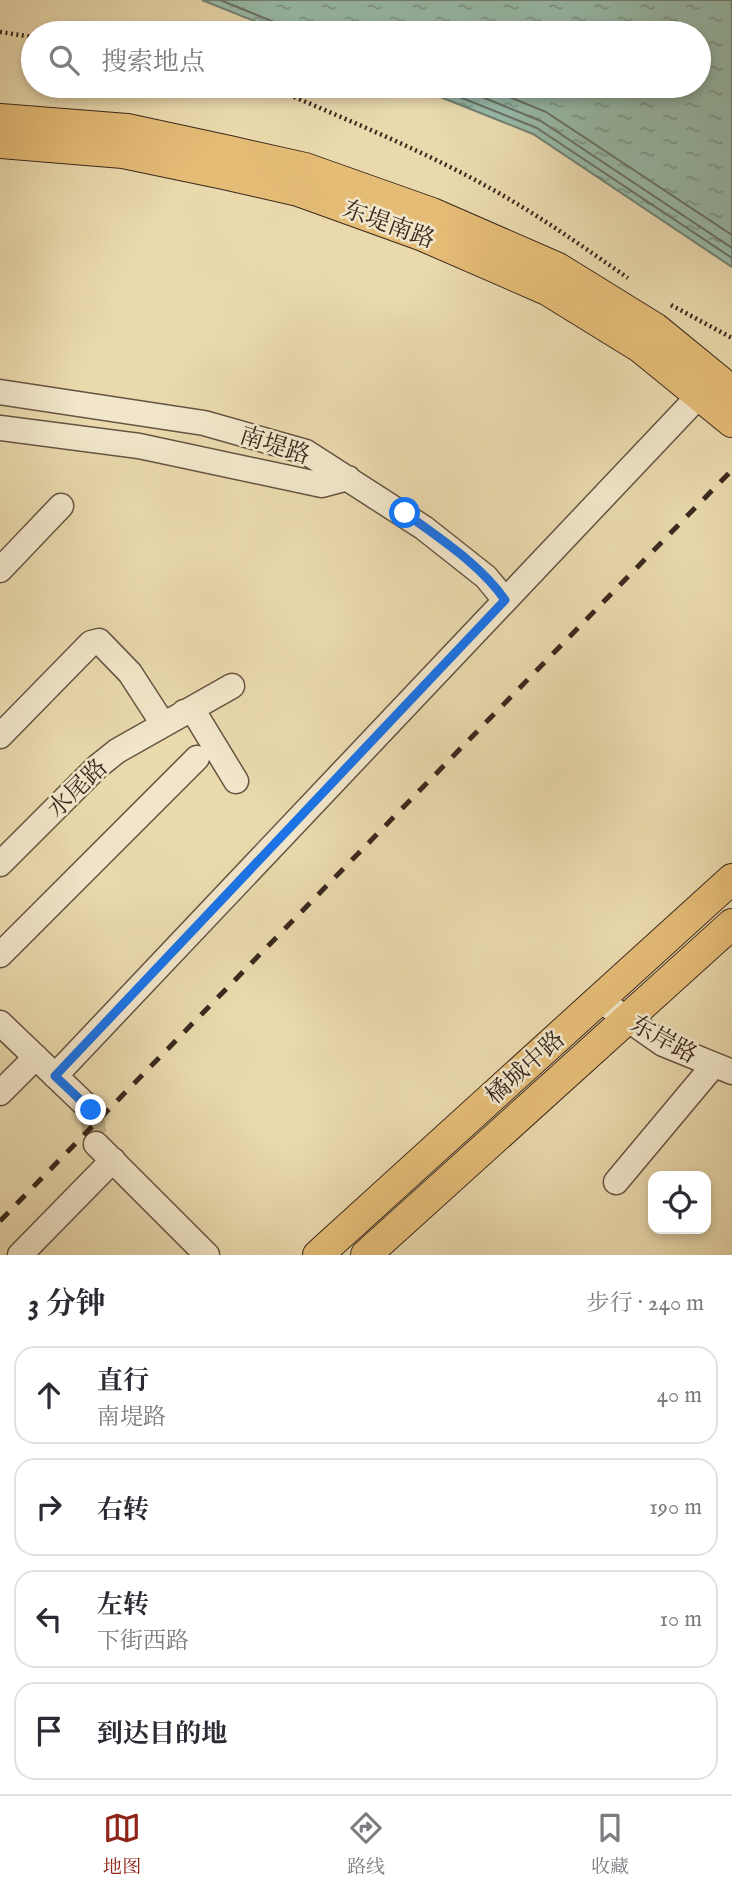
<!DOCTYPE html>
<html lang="zh">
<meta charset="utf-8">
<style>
:root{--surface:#fff;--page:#f7f7f7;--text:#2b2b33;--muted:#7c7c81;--line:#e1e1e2;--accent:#8f2418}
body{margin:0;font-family:"IM FELL English","Noto Serif SC",serif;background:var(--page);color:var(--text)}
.controls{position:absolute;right:21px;bottom:21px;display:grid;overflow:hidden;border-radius:14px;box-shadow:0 4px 10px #0003}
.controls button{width:63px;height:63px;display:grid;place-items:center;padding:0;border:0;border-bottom:2px solid var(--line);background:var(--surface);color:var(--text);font:35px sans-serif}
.stop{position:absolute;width:21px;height:21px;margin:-16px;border:5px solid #1a73e8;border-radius:50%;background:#fff}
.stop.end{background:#1a73e8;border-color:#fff;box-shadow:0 2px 7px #0008}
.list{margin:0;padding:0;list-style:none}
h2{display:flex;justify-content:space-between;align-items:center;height:91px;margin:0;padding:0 28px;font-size:30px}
h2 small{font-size:23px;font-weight:400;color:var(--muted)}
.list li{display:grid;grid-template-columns:46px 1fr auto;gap:21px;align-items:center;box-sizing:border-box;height:98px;margin:0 14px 14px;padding:0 14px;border:2px solid var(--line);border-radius:21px}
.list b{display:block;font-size:26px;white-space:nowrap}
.list p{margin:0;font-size:23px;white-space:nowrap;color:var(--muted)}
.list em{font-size:23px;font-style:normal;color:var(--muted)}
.icon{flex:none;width:38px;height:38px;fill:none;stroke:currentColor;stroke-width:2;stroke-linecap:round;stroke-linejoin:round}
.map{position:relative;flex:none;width:732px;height:1255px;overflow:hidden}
.search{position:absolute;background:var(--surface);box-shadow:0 4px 10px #0003;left:21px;right:21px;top:21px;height:77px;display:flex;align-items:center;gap:18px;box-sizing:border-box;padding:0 24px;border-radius:38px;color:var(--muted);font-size:26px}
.sheet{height:539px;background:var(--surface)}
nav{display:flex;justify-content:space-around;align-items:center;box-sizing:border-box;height:98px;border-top:2px solid var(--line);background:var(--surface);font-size:19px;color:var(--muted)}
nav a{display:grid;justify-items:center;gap:4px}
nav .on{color:var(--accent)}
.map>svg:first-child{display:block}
</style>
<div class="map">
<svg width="732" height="1255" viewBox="0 0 732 1255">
<defs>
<pattern id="water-ripples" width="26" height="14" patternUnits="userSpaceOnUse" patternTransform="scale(1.75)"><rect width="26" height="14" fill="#97baa9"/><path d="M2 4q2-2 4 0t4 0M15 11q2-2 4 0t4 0" fill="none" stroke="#7c9789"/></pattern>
</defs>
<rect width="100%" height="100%" fill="#e9d9ad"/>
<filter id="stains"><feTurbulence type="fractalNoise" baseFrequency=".00286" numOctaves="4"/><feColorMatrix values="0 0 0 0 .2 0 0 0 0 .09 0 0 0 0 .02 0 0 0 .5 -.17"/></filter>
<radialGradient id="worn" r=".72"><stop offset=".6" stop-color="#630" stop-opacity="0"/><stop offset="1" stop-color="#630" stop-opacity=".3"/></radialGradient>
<path fill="url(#water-ripples)" stroke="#728071" stroke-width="2" d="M202,0H732V267L533,134L413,86H699V33H284Z"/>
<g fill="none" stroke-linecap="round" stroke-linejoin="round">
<path stroke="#697164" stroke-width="2" d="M220,0L279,24L283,33
M432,86L537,128L732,258
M455,86L541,121L732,248
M483,86L546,112L732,235"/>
<path stroke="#c6b690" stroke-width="24" stroke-dasharray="24 12" stroke-linecap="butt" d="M91,1110L96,1144"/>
<defs>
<path id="minor" d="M0,392L204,423L306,452L424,528L486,577L505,600
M0,428L139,446L322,485L348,478
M0,570L61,506
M184,712H191L197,717L236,781
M0,736L91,643L99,641L130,673L163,724
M0,864L97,767L117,751L232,686
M0,955L197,758
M600,1000L663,1044L732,1072
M0,1023L91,1110
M55,1076L712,382
M0,1093L36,1057
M96,1144L207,1255
M616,1182L713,1066
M20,1255L113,1160"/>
<path id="major" d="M0,119L127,129L229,151L305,168L432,213L558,268L655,328L732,391
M0,143L123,153L224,174L298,191L423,236L547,290L641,348L732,422
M318,1255L732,879
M366,1255L732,924"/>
</defs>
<use href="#minor" stroke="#665442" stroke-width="27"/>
<use href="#major" stroke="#3b281e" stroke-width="32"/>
<path stroke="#3b281e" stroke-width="4.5" stroke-dasharray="2 3.5" stroke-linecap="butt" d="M0,32L33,37
M269,86C342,118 418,148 488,187C537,214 582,246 628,278
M671,305L732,338"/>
<use href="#minor" stroke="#f1e6ca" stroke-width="24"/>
<use href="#major" stroke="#e4bc76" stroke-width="30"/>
<path stroke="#3b281e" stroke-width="5" stroke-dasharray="12 12" stroke-linecap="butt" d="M0,1221L732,470"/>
</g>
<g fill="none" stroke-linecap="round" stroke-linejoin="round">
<path stroke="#1a73e8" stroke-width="9" d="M91,1110L55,1076L505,600C480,564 439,538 405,513"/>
</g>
<g text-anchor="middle" stroke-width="5" stroke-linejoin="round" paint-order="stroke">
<g font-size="24" fill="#3b281e" stroke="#f1e6ca">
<text transform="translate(389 224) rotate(20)" y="8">东堤南路</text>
<text transform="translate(275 445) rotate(18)" y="8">南堤路</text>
<text transform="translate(77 788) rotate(-44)" y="8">水尾路</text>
<text transform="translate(664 1039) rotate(29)" y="8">东岸路</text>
<text transform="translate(525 1067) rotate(-42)" y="8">橘城中路</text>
</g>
</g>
<rect width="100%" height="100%" filter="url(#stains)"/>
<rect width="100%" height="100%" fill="url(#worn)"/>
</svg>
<div class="controls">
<button><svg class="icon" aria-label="locate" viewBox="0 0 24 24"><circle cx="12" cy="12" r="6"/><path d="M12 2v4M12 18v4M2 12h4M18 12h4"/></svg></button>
</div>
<div class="stop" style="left:405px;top:513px"></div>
<div class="stop end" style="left:91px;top:1110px"></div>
<div class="search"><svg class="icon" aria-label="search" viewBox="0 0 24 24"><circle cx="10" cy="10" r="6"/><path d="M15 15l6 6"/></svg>搜索地点</div>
</div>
<section class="sheet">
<h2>3 分钟<small>步行 · 240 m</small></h2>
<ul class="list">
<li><svg class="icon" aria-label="ahead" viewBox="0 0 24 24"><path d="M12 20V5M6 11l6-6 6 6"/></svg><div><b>直行</b><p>南堤路</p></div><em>40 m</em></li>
<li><svg class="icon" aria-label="right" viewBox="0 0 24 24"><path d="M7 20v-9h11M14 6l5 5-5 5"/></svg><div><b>右转</b></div><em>190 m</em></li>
<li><svg class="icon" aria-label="left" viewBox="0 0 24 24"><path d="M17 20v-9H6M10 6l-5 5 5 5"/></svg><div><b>左转</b><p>下街西路</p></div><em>10 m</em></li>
<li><svg class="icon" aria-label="arrive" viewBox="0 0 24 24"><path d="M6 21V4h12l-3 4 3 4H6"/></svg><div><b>到达目的地</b></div></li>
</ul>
</section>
<nav>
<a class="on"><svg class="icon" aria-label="map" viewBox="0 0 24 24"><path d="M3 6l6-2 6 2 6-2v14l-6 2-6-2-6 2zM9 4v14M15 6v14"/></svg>地图</a>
<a><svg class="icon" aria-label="directions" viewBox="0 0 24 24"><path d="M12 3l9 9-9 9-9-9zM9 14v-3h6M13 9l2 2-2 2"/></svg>路线</a>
<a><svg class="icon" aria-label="saved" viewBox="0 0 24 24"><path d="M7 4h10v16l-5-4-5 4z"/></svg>收藏</a>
</nav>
